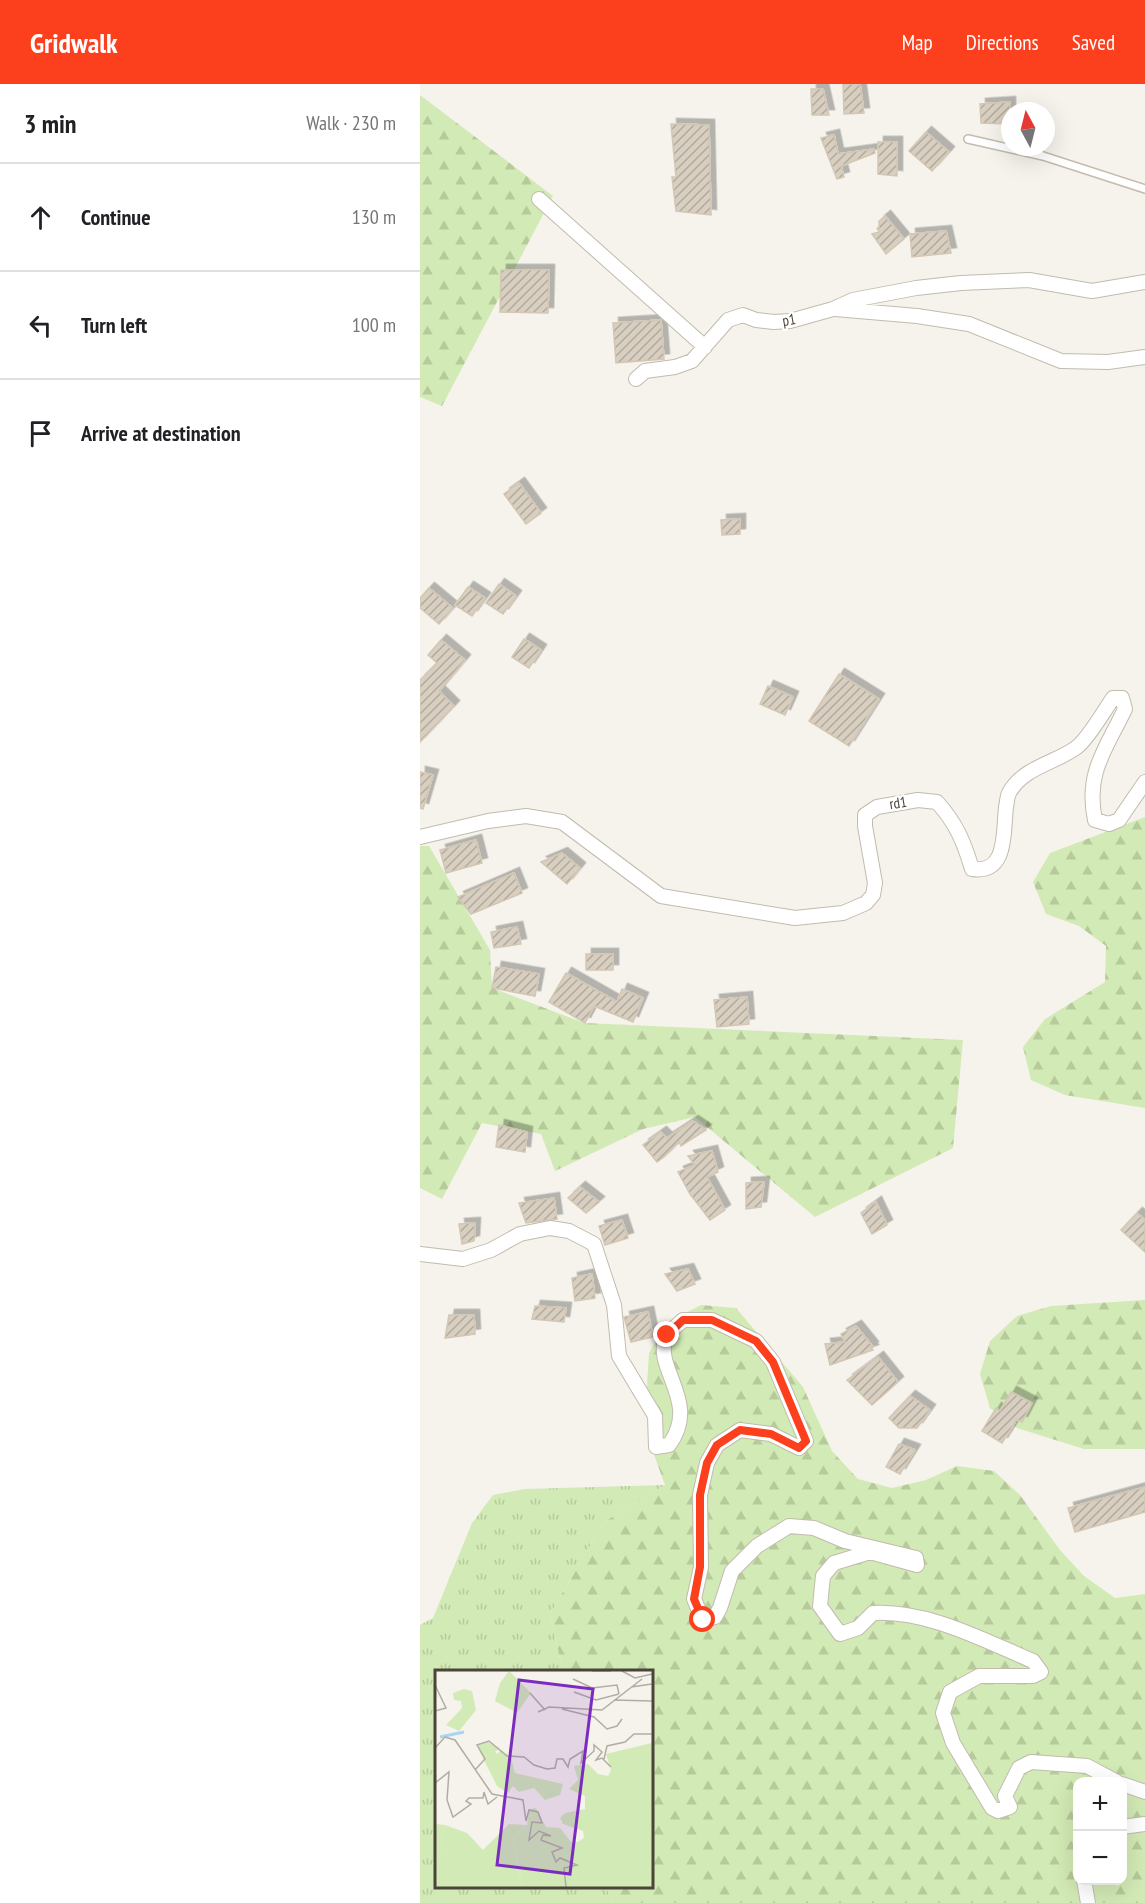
<!DOCTYPE html>
<meta charset="utf-8">
<style>
:root{--surface:#fff;--page:#f6f6f6;--text:#202124;--muted:#757577;--line:#e0e0e0;--accent:#fc3f1d}
body{margin:0;font-family:"PT Sans Narrow",sans-serif;background:var(--page);color:var(--text)}
.controls{position:absolute;right:18px;bottom:18px;display:grid;overflow:hidden;border-radius:12px;box-shadow:0 6px 24px #0002}
.controls button{width:54px;height:54px;display:grid;place-items:center;padding:0;border:0;border-bottom:2px solid var(--line);background:var(--surface);color:var(--text);font:30px sans-serif}
.compass{position:absolute;left:581px;top:18px;width:54px;height:54px;border-radius:50%;background:var(--surface);box-shadow:0 6px 24px #0002;rotate:353deg}
.stop{position:absolute;width:18px;height:18px;margin:-14px;border:4px solid #fc3f1d;border-radius:50%;background:#fff}
.stop.end{background:#fc3f1d;border-color:#fff;box-shadow:0 2px 6px #0008}
.list{margin:0;padding:0;list-style:none}
h2{display:flex;justify-content:space-between;align-items:center;height:78px;margin:0;padding:0 24px;font-size:26px}
h2 small{font-size:20px;font-weight:400;color:var(--muted)}
.list li{display:grid;grid-template-columns:39px 1fr auto;gap:18px;align-items:center;box-sizing:border-box;height:108px;padding:0 24px;border-top:2px solid var(--line)}
.list b{display:block;font-size:22px;white-space:nowrap}
.list em{font-size:20px;font-style:normal;color:var(--muted)}
.icon{flex:none;width:33px;height:33px;fill:none;stroke:currentColor;stroke-width:2;stroke-linecap:round;stroke-linejoin:round}
.map{position:relative;flex:none;width:725px;height:1819px;overflow:hidden}
header{display:flex;align-items:center;gap:36px;box-sizing:border-box;height:84px;padding:0 30px;background:var(--accent);color:#fff}
header strong{font-size:28px}
nav{display:flex;gap:33px;margin-inline-start:auto;font-size:21px}
main{display:flex}
aside{flex:1;background:var(--surface)}
.map>svg:first-child{display:block}
</style>
<header>
<strong>Gridwalk</strong>
<nav><a>Map</a><a>Directions</a><a>Saved</a></nav>
</header>
<main>
<aside>
<h2>3 min<small>Walk · 230 m</small></h2>
<ul class="list">
<li><svg class="icon" aria-label="ahead" viewBox="0 0 24 24"><path d="M12 20V5M6 11l6-6 6 6"/></svg><div><b>Continue</b></div><em>130 m</em></li>
<li><svg class="icon" aria-label="left" viewBox="0 0 24 24"><path d="M17 20v-9H6M10 6l-5 5 5 5"/></svg><div><b>Turn left</b></div><em>100 m</em></li>
<li><svg class="icon" aria-label="arrive" viewBox="0 0 24 24"><path d="M6 21V4h12l-3 4 3 4H6"/></svg><div><b>Arrive at destination</b></div></li>
</ul>
</aside>
<div class="map">
<svg width="725" height="1819" viewBox="0 0 725 1819">
<defs>
<pattern id="grass-tufts" width="24" height="20" patternUnits="userSpaceOnUse" patternTransform="scale(1.5)"><rect width="24" height="20" fill="#d2eab5"/><path d="M3 7l-1-3M5 7V3M7 7l1-3M15 17l-1-3M17 17v-4M19 17l1-3" fill="none" stroke="#b6ca9c"/></pattern>
<pattern id="forest-firs" width="22" height="20" patternUnits="userSpaceOnUse" patternTransform="scale(1.5)"><rect width="22" height="20" fill="#d2eab5"/><path d="M5 1l3.5 6h-7zM16 11l3.5 6h-7z" fill="#b6ca9c"/></pattern>
<pattern id="building-hatch" width="6" height="6" patternUnits="userSpaceOnUse" patternTransform="scale(1.5)"><rect width="6" height="6" fill="#d8cfc1"/><path d="M-1 1l2-2M0 6l6-6M5 7l2-2" fill="none" stroke="#b1aa9e"/></pattern>
<filter id="shadow"><feDropShadow dx="5.5" dy="-5.5" stdDeviation="0" flood-color="#0004"/></filter>
</defs>
<rect width="100%" height="100%" fill="#f6f3ec"/>
<path fill="url(#grass-tufts)" d="M245,1401L184,1438L130,1530L143,1588H16V1802L186,1803L193,1819H0V1541L13,1534L52,1439L73,1411L105,1405Z"/>
<path fill="url(#forest-firs)" fill-rule="evenodd" d="M0,11L133,112L22,322L0,313Z
M725,733V1024L645,1011L611,996L603,963L625,935L685,898L686,862L659,842L626,830L613,798L630,769Z
M0,762H9L70,866L72,904L164,939L543,956L533,1064L395,1133L275,1033L223,1045L135,1087L121,1050L62,1039L22,1115L0,1104Z
M725,1216V1365H664L597,1344L570,1324L560,1290L570,1257L597,1232L631,1222Z
M281,1221L316,1224L383,1303L412,1367L438,1395L472,1404L506,1396L537,1382L574,1387L600,1411L640,1466L664,1492L695,1514L725,1510V1819H193L186,1803L231,1802V1588H143L130,1530L184,1438L245,1401L233,1368L227,1302L229,1269L246,1239ZM658,1698H702V1796H658Z"/>
<path fill="url(#building-hatch)" stroke="#d3c7b4" stroke-width="1.5" filter="url(#shadow)" d="M423,0H440L444,29L424,30Z
M391,5H403L409,31H392Z
M590,18V40L561,39L560,20Z
M251,40L289,41L291,131L256,127L252,93H256Z
M506,48L529,68L512,87L489,67Z
M414,51L418,70L454,65L455,69L421,82L424,93L417,95L401,54Z
M458,58H477V92L458,90Z
M465,132L484,155L466,170L452,150L459,148V137Z
M526,147L531,169L492,173L490,150Z
M81,186H129L128,229L80,228Z
M241,236L244,275L196,279L193,239Z
M99,399L121,429L106,440L84,410Z
M320,435V450L302,451L301,436Z
M79,500L96,512L83,530L66,519Z
M48,503L65,514L52,532L35,521Z
M9,504L33,524L19,540L0,524V514Z
M104,555L121,566L109,584L92,573Z
M21,556L45,576L19,607L34,622L0,658V596L17,579L8,571Z
M419,590L459,615L429,662L389,637Z
M348,602L373,613L365,631L340,620Z
M0,688L13,691L3,725L0,724Z
M56,756L62,779L26,789L20,766Z
M142,769L160,784L147,800L121,778Z
M94,789L102,809L51,830L38,813Z
M97,843L101,860L74,864L71,848Z
M166,870H193V886H166Z
M76,883L119,890L115,912L72,904Z
M146,889L197,918L202,905L223,914L213,938L174,922L165,939L129,918Z
M327,913L329,940L297,943L294,916Z
M273,1037L286,1046L261,1062L259,1058L244,1073L237,1078L223,1061L241,1048L247,1054Z
M79,1041L107,1048L105,1068L76,1063Z
M292,1067L298,1088L287,1093L305,1126L290,1136L270,1110L258,1088L275,1081L268,1072Z
M344,1098L341,1123L326,1125V1099Z
M160,1103L179,1118L166,1129L148,1114Z
M134,1114L137,1135L106,1139L99,1119Z
M456,1118L467,1141L452,1150L441,1129Z
M717,1129L725,1136V1168L701,1146Z
M202,1136L208,1154L185,1161L179,1142Z
M55,1139L54,1157L42,1160L39,1140Z
M268,1185L275,1200L257,1207L245,1190Z
M172,1190L175,1214L155,1217L152,1194Z
M115,1222L146,1224L144,1238L112,1235Z
M228,1228L233,1253L211,1258L204,1233Z
M29,1231H54L55,1250L25,1254Z
M436,1242L453,1263L451,1264L453,1266L410,1281L405,1260L425,1258L421,1250Z
M458,1273L478,1298L452,1321L427,1296Z
M591,1308L612,1319L602,1338L597,1335L582,1359L562,1347L576,1324L580,1327Z
M490,1312L510,1326L497,1344H479L469,1334Z
M479,1360L495,1366L480,1390L466,1383Z
M725,1403V1428L655,1448L648,1424Z"/>
<g fill="none" stroke-linecap="round" stroke-linejoin="round">
<defs>
<path id="service" d="M548,55L623,72L725,105"/>
<path id="minor" d="M119,115L285,263
M415,225L497,232L549,240L641,277L688,278L725,273
M216,295L225,287L255,283L272,277L308,236L323,231L336,236L354,238L370,237L413,225L433,216L496,204L541,199L609,196L672,207L725,198
M0,753L68,737L106,732L142,738L241,812L375,834L423,829L446,819L453,811L455,799L445,742V731L457,723L498,716L517,718C536,739 544,758 552,785C588,790 583,748 586,723C587,719 587,713 589,709C603,683 636,679 657,663C668,655 684,627 693,614H702L705,625C686,665 665,689 675,736L689,740L699,736L725,698
M0,1170L43,1175L71,1166L100,1150L130,1144L149,1147L174,1160L194,1221L199,1272L235,1332L236,1363L249,1361C281,1318 233,1285 246,1253C249,1247 258,1241 263,1236H292L336,1257L353,1278L386,1357L379,1364L351,1350L320,1346L297,1361L287,1379L280,1411L281,1483L274,1515L283,1536L295,1533L300,1524L312,1487L337,1462L369,1442L394,1444L425,1457L496,1474L497,1481L450,1468L414,1479L403,1492L400,1522L420,1550L438,1544L453,1529C508,1526 563,1556 613,1577L621,1588L613,1592H559L530,1608L523,1629L533,1659L572,1724L578,1727L590,1723L585,1712L599,1684L611,1678L667,1682L697,1698
M702,1700L725,1708
M702,1743L725,1740
M664,1796L668,1819"/>
</defs>
<use href="#service" stroke="#c2bbae" stroke-width="10"/>
<use href="#minor" stroke="#c2bbae" stroke-width="16"/>
<use href="#service" stroke="#fff" stroke-width="7"/>
<use href="#minor" stroke="#fff" stroke-width="14"/>
</g>
<g fill="none" stroke-linecap="round" stroke-linejoin="round">
<path stroke="#fc3f1d" stroke-width="8" d="M247,1251L263,1236H292L336,1257L353,1278L386,1357L379,1364L351,1350L320,1346L297,1361L287,1379L280,1411V1483L274,1515L283,1536"/>
</g>
<g text-anchor="middle" stroke-width="4.5" stroke-linejoin="round" paint-order="stroke">
<g font-size="15" fill="#4b4439" stroke="#fff">
<text transform="translate(369 236) rotate(-10)" y="5">p1</text>
<text transform="translate(478 719) rotate(-9)" y="5">rd1</text>
</g>
</g>
<g transform="translate(15 1586)">
<rect width="218" height="218" fill="#f6f3ec"/>
<path d="M29,19L37,21L41,40L24,61L11,55L27,38L26,31L19,30L18,23ZM74,154L92,155L78,167L87,217H20L7,182L6,167L10,155L32,163L48,180Z" fill="#d2eab5"/>
<path d="M74,1L96,23L82,43L60,31L65,13ZM53,72L65,78L60,82L62,84L66,80L76,87L80,103L128,114L125,125L110,130L99,118L84,122L78,116L73,123L62,116L42,76ZM217,73V217H87L78,167L92,155L94,139L101,138L111,157L125,158L136,172H143L149,168L148,161L128,154L125,148L130,143L150,139V126L134,119L143,110L139,96L153,94L163,104L173,106L176,100L171,84ZM0,154L10,155L6,167L7,182L19,206L20,217H0Z" fill="#d2eab5"/>
<path fill="none" stroke="#a9d4f2" stroke-width="3" d="M5,67L29,62"/>
<path fill="none" stroke="#b2ada4" stroke-width="1.5" d="M157,1H176M187,1L200,8L217,4M138,9L157,18L182,15L184,24M0,15L11,38L0,41M196,17L217,14M139,22L161,30L184,24M95,23L110,40M179,30L217,31M127,39L159,47L172,59L182,56L187,49M103,42L114,37L167,40L207,9M0,78L10,67L20,70L57,124L88,130L91,151L94,140L103,142L107,153L97,152L94,170L104,161L116,166L108,165L106,170L127,178L117,182L121,192L125,188L142,195L129,198L131,217M169,89L172,76L190,72L199,64H217M40,100L50,89L42,75L54,71L72,86L89,87L99,95L112,99L120,98L122,89H128L133,97L135,89L148,81L146,93L159,81V75L167,82L161,90L167,88L176,97M0,113L14,102L12,130L18,147L36,134L31,131L34,128H48L49,122L53,134L62,127"/>
<path fill="#7b2cbf" fill-opacity="0.15" stroke="#7b2cbf" stroke-width="3" d="M84,10L158,19L135,204L62,195Z"/>
<rect width="218" height="218" fill="none" stroke="#4b4439" stroke-width="3"/>
</g>
</svg>
<div class="controls">
<button>+</button>
<button>−</button>
</div>
<svg class="compass" viewBox="-18 -18 36 36"><path d="M0-13l5 13h-10z" fill="#e53935"/><path d="M0 13l5-13h-10z" fill="#757577"/></svg>
<div class="stop" style="left:283px;top:1536px"></div>
<div class="stop end" style="left:247px;top:1251px"></div>
</div>
</main>
